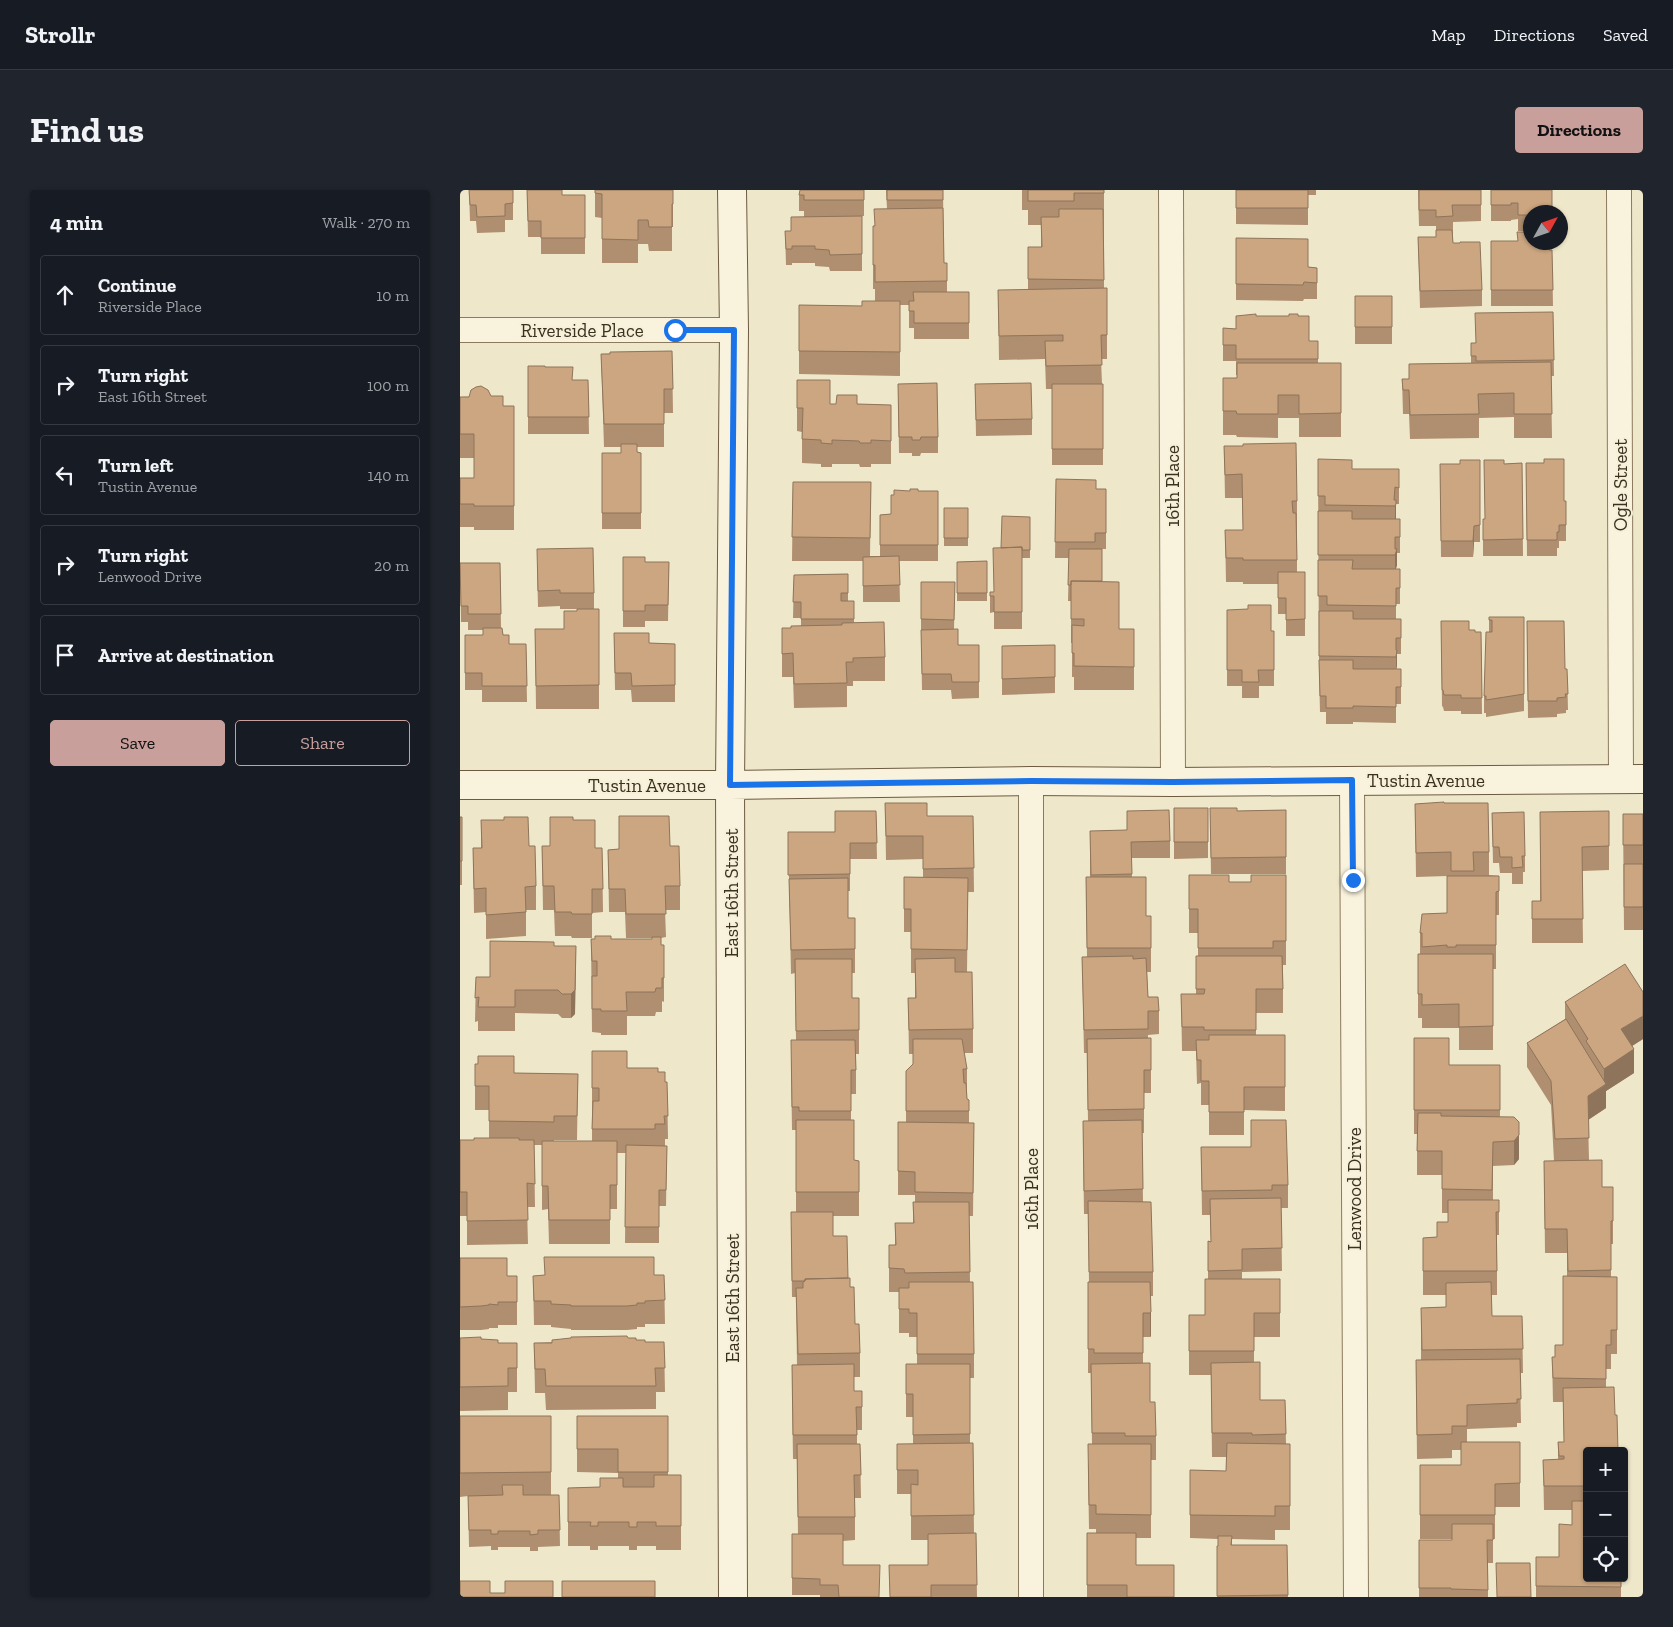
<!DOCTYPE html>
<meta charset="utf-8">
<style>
:root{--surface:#171b24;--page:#20242c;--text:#f1f3f6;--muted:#9ea1a6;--line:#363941;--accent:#c99f9c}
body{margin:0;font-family:"Zilla Slab",serif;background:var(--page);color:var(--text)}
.controls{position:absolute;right:15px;bottom:15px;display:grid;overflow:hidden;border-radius:5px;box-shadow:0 1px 4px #0004}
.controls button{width:45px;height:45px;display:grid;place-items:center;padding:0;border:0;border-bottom:1px solid var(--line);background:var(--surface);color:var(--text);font:25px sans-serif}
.compass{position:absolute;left:1063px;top:15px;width:45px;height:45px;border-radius:50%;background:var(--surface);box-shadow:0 1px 4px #0004;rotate:50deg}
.stop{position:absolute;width:15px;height:15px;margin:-11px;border:4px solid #1a73e8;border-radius:50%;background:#fff}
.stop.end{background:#1a73e8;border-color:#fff;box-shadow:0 1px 5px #0008}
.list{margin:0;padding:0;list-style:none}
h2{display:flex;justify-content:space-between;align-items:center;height:65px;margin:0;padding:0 20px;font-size:21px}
h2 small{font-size:16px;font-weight:400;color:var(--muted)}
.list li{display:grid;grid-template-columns:32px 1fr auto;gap:15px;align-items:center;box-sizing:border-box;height:80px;margin:0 10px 10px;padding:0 10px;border:1px solid var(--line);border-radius:5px}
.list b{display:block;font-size:19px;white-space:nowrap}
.list p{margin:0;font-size:16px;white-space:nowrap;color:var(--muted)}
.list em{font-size:16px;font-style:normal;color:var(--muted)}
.actions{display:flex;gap:10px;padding:15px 20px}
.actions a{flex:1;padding:11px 0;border:1px solid var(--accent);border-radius:5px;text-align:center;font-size:18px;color:var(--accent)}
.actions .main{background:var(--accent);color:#111}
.icon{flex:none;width:28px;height:28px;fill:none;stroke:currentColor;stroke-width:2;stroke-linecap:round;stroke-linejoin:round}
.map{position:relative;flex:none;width:1183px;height:1407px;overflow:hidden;border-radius:5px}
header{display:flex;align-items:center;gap:30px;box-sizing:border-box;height:70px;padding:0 25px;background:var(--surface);border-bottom:1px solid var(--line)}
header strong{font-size:24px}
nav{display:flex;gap:28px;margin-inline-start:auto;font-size:18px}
.intro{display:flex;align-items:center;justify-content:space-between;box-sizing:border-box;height:120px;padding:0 30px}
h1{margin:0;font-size:35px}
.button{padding:12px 22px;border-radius:5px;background:var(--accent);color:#111;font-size:18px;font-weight:700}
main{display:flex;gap:30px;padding:0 30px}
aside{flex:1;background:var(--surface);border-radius:5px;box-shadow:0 1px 4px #0004}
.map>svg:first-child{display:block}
</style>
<header>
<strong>Strollr</strong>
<nav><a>Map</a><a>Directions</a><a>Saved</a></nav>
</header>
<div class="intro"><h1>Find us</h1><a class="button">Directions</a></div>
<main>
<aside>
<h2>4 min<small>Walk · 270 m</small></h2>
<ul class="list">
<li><svg class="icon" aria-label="ahead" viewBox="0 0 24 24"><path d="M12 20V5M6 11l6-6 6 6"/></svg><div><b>Continue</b><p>Riverside Place</p></div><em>10 m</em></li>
<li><svg class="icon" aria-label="right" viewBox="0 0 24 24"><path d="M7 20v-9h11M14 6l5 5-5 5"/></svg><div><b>Turn right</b><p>East 16th Street</p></div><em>100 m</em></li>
<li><svg class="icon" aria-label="left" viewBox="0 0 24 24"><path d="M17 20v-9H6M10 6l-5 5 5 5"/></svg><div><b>Turn left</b><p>Tustin Avenue</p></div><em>140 m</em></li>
<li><svg class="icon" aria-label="right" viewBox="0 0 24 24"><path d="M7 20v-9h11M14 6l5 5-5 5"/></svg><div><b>Turn right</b><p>Lenwood Drive</p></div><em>20 m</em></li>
<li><svg class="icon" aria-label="arrive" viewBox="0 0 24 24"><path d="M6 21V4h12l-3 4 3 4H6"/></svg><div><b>Arrive at destination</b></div></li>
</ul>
<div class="actions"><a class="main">Save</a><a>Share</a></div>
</aside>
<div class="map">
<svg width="1183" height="1407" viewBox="0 0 1183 1407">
<rect width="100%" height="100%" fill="#eee7ca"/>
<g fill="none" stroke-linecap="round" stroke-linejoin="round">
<defs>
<path id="street" d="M711,0L713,592
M1159,0L1161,589
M0,140H274
M571,591V1407
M892,591L896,1407"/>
<path id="secondary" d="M272,0L274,140L270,595L273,1407
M0,595H270L571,591L713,592L1183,589"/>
</defs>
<use href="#street" stroke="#8b7a5e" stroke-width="26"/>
<use href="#secondary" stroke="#6d5b41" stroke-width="30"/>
<use href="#street" stroke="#f9f3dd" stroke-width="24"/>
<use href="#secondary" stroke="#f9f3dd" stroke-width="28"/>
</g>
<path fill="#af8f6f" d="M9,0H53V30H45V42L17,43L16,31H10Z
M67,0L102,5H125V64H81V47H68Z
M135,0H213V37H212V61H189L188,54H178V73H142V28L135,27Z
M404,0V26H402V81H370L369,77L355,76V73H332V75H326L325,41H331L344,27V21H339V5Z
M426,0H483L484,73H487V102H509V149H454V138H449V115H440V186L339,184V115L402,116L415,111V99H413V36H414L427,19Z
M562,0H644V98H647V169H641L642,194H643V275H592V199H586L585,169L539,170L538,100H568V57H581V35H568V20H562Z
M776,0H856V5H848V35L776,34Z
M958,0H1021V31L993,32V53L1022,100V116L960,118L958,47H976V36H959Z
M1031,0H1092V22H1070V41H1058V29L1051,30V31H1031Z
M776,48L848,77L857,78V109H844L843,111L776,110Z
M1031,51H1057L1070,52L1089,60H1092L1093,116H1031Z
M895,106H932V154H895Z
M1093,122L1094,186H1091L1092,248H1054V227L1019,228V248L950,249L949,224H943L942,189H949V174L1011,173V153H1015Z
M796,126H838L849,151H858V173H881V247H839V228H818V248L777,247L776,245H763V188H777V185H776V171H763V138L776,139Z
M212,161L213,223H204V257H177V262L181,263V339H142V263H161V257H144L141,164Z
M68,176L112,190H128L129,244H68Z
M337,190L370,214L431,215V274H411V277H400L399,274H372V277H361V274L342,273V242L337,241Z
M438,194L478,247V263H461L460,266H452V263H439Z
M515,194L572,229V245L516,246Z
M31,206L43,216H54V340H14V337H0V288H14V268H0V207Z
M764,256L837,311V382H845V446H826V424H818V394H783V392H766L765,340H783L782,308H765Z
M858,269L892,279H939V314H936V329H940V363H937V375L936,379H940V414H936V429H941V464H937L936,479H941V514H936V533L893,532V534H866V522H860L859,482Z
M1020,270V352H1014L1013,367H981L980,274H1000Z
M1062,273L1063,366H1023V329H1025L1044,274Z
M1066,273L1104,311H1106V351H1099V358H1097V366H1067Z
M596,289L636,299H646V359H642V391L659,439H674V500H614V487H612V453H611V411H608L609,368H595Z
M333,292H411L410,366H420V325L431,324L458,301H478V371H439L440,412H403V371H332Z
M484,318H508V356H484Z
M570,327V368H562V439H534V422L530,423V402H534L541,358Z
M163,367L185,372H209L208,431H185V437H163Z
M527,371V411H497V372Z
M0,373H40L41,438L43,445L49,454H66L67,512H22V500H5V445H23V440H8V432H1Z
M77,375L134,403V419H139V519H76L75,439H104L117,421V419H100V416L78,417Z
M388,384V411H394V433L425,467V491H393V496H387V517L334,518L333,487H322V438H331L341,436V428H333L334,385Z
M461,392H495L494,439L498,455H519V508L492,509L491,500H462L461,445Z
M767,420L811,441H814V496H799V508H782V496H767Z
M1029,427H1064V521L1026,527V523H1024V506L1029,442Z
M981,431L1015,442H1021L1022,524H1001V521H984L983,517L982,516Z
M1067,431L1105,479H1107L1108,520H1106V523L1097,524V527L1068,528Z
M154,443L189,453L215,454V512H172L171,500H155Z
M595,455V503L542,505V456Z
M425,613L467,626H513L514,702H508L507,782L513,839V863H504L507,879V909L509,910V933H514L513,1026H509L510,1092L514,1164V1188H510V1253H513L514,1343H516L517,1407H430L429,1375H468V1350H451V1304H437V1254H453V1227H446V1174H457V1147H449V1143H439V1102H429V1055H435V1033H453V1012H455V1005H438V932H446V881L453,875V864H449L448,808H455V783H451V742H444V687H463V669L426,670Z
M984,613L1029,662V685L1039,686V725H1036V779H1033V860H999V838H962V828H958V788L960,764V743L987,723V686L956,687L955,614Z
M714,618L748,652V668L714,669Z
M750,618L777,621L826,620V684H751Z
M416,621L417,669H390V701H388V728H395V783H392V808H399V864H396V904H391V930L394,970L399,971V1026H373V1046L388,1088L390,1097L395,1134L400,1163V1187H394V1201H402V1240H397V1254H400L401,1308H395V1350L383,1351V1375L419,1407H360V1405H332V1344H338L337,1269H333L332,1199V1175H337L336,1107H332L331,1038L336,1022V940H332L331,874L336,850L335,783L331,784L328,642H375Z
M1080,622L1149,656V680L1122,681L1123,753H1072V711H1080Z
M1032,623L1065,666V682H1063V694H1052V683H1040L1039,673H1033Z
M1163,624H1183V740H1164Z
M159,626L210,656L220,696V720H205L206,747L201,748V755H204V812L202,811V822H196L195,826H167V845H141V843L132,842L131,749H192V748H166L165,722H149L148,660L159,659Z
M0,627H2V695H0Z
M21,630L69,656L76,696V720H66V746L26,749V722L14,723L13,658H21Z
M113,630L135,658H142L143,722L132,723V748H112L111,746H95L94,720H83L82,656H90Z
M630,641L710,651V668H671L672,687L686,726H691V782H687L688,807L699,821V844L688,845V848H691V903H684V943H682L683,1012L693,1082V1106H690L691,1146L690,1147H683V1173L696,1246V1270H691V1348H676V1375L714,1407H627V1343H636V1339H629L628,1277L632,1254L631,1183H628V1092H629L628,1024H624L623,955V931H628L627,863H624L622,767H627L626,687H630Z
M729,685L769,692H791L826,685V775H823V823H796V845H825V921L784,920V945H749V915H741V893L737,894L736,861H722L721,804H736V766H738V743H729Z
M94,756H116L115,824L111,828H102L98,824L55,823V841H18V831L15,832L16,787H30Z
M1105,812L1183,849L1172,856L1174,883L1146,901V918L1128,930L1129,970L1142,997H1153V1054H1151V1087H1157V1164H1151V1179H1146V1197L1127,1261V1388H1161V1407H1076V1367H1099L1112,1335V1320H1084L1083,1270H1098V1252H1104L1103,1212H1093L1092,1167H1095L1103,1155L1107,1086V1063H1085L1084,971H1094L1091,915L1067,877V853L1105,829Z
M954,848L989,875H1040V927H1054L1059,969L1054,975L1033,976V1010H1039V1045H1037V1105H1031L1032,1126H1062L1063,1183H1060L1061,1233H1057V1237L1007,1239V1252H1060V1317H1035V1349H1033V1373H1028V1407H959V1350H992V1349H960V1275H1001V1260H992V1268L957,1269L956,1170H961V1118L986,1117V1105H963V1048L977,1047L988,1032V1023H982V985H957V944H954Z
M132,861L167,878L198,882L205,892H207L208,949H205V956H207L206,1016H199V1053H165L166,963H157V1019H150V1054H89L88,1019L82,1020V955H74L75,1017H67L68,1054L7,1055V1026H0V950H14L29,948V920H15V874L54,883L118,884L117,950H94V951H132Z
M741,957L828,995V1018H821L822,1081L782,1082V1089H820V1147H794V1172L800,1210H825L826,1254H830V1340H815V1350L772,1349V1355H827L828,1407H757V1356H758V1349L730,1348V1280L766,1281L767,1267H752L751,1185H729V1125H745L748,1089V1051L751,1052L750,1025H742Z
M0,1068L47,1086H57V1135H38V1138H29V1139L21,1140H0Z
M204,1085L205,1134H185V1137H177V1139L167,1140H111V1139L91,1137V1135H74L73,1086Z
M0,1148L21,1149L38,1153L57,1178V1202H48V1220L0,1221Z
M168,1148L185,1152H204L205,1202H196V1219L86,1220L85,1203H75L74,1153Z
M0,1226H91V1305H99L100,1356L78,1357V1361H70V1357H38V1360H31V1356L9,1357L8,1306L0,1307Z
M117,1226H208V1285H221V1360H196V1356H177V1360H169V1356H138V1360H130V1356H108V1298L140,1297L158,1288V1283L117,1282Z"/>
<path fill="#8e745a" d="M936,314V330L935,332V316Z
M1014,336V352L1013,367V351Z
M937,359V375L935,381V365Z
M936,448V466L937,460V476L936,483Z
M116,756L115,824L111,828V804Z
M1183,826V849L1161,863V839Z
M1174,859V883L1146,901V918L1128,930V906L1144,896V879Z
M1059,932V969L1054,975V951Z
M691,1122V1146L690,1147V1123Z"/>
<path fill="#cba681" stroke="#8e745a" d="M9,0H53V13L45,14V26L17,27L16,15H10Z
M67,0H102V5H125V48H81V31H68Z
M135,0H213V14H212V37H189L188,30H178V50L142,49V4L135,3Z
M340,0H404V10H344V5H339Z
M427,0H483V10H427Z
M568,0H644V3H614V11H568Z
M776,0H848V18H776Z
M959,0H1021V15H992L993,26L976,27V20H959Z
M1031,0H1092V19H1074V22H1070V25H1058V13H1051V15H1031Z
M483,18L484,73H487V91L415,92V75H413V36H415L414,19Z
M599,19H643L644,90L568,89V57H582L581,27H599Z
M402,26V64L370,65L369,60L355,59V56H332V59H326L325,41H331V27Z
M976,40H992L993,53H1000V52H1020L1022,100L960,101L958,47H976Z
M1057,42H1070V52H1089V60H1092L1093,100H1031V51H1058Z
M776,48L848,49V77L857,78V93L844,92L843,95L776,94Z
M647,98V145H641L642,175L586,176L585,151H603V145L539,146L538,100Z
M453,102H509V133H454V121H449V111H454Z
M895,106H932V137H895Z
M402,111H440V162L339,161V115L402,116Z
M1093,122L1094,170L1016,171V166H1011V153H1016L1015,123Z
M796,124V126H829V124H838V126H849V151H858V169H776V155H763V138L776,139V126Z
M212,161L213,199H204V234H144L141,164H150V162Z
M1091,172L1092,224H1054V203L1018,204L1019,224L950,225L949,200H943L942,189H949V174Z
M777,173H881V223L839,224V205H818V224H777L776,221H763V188H777Z
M68,176H85V177H113L112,190H128L129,227H68Z
M337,190H370V214H376L377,205H397V214L431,215V251L411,250V253H400L399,251L372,250V254L361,253V250L342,249L343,218H337Z
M477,193L478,247H461L460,250H452V247H439L438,194Z
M571,193L572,229L516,230L515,194Z
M592,194H643V259H592Z
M21,196L28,200L31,206H43V216H54V316H14V314H0V288H14V244H0V207H9L11,200L16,197Z
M836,253L837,311H832L833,323H836L837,370H783V368H766L765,340H783L782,284L765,285L764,256H783V254Z
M161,254H177V262L181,263V323H142V263H161Z
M858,269L892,270V279H939V298L935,297L934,310H936V314L935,316L865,315V306H858Z
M1084,269H1104V311H1106V335H1099V342H1097V350H1067L1066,273H1084Z
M1000,270H1020V335L1014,336L1013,351H981L980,274H1000Z
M1024,270H1044V274L1062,273L1063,349L1023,350V329H1025Z
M596,289L636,290V299H646V343H635V352H595Z
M333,292H411L410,348L332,347Z
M450,299H458V301H478V355H420V325L431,324V305H434V300L450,301Z
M484,318H508V348H484Z
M858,321H892V329H940V347H935V359H937L935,365H858Z
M542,326L570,327V360H562V357L541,358Z
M562,357V422H534V406H530V402H534L533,358Z
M133,358L134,403H100V400L78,401L77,359Z
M609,359H642V391H611V395H608Z
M439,366L440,395L403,396V367Z
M163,367H185V372H209L208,415H185V421H163Z
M858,370H893L892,379H940V398H936V416L867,415V406H858Z
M527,371V403H497V372Z
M0,373H40L41,424H8V416H1Z
M818,382H845V429L826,430V408H818Z
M388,384V403H381V411H394V429H341V412H333L334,385Z
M611,391L659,392V439H674V477L614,476V463H612V435L624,436V429H611Z
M461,392H495L494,430L461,429Z
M788,415H811V441H814V480H798L799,492H782V480H767V420L788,419Z
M117,419H139V495L76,496L75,439H104V421H117Z
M859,421H893V429H941V448H936V460H937L936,467L859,466Z
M1029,427H1064V504L1026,510V506H1024L1026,442H1032V430H1029Z
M981,431H1009V440H1015V442H1021L1022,508H1001V505H984L983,500H982Z
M1067,431H1104L1105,479H1107L1108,504H1105L1106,507L1097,508V511H1068Z
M424,432L425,467L393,468V472H386L387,493L334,494L333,463L322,464V438H331V436L382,435V433Z
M23,438H42L43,445H49V454H66L67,496H22V483H5V445H23Z
M498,439V455H519V492H492L491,484H462L461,440Z
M154,443H189V453L215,454V495L172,496L171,483H155Z
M595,455V487L542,489V456Z
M859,470H893V479H941V497H936V517L893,516V518H866V506H860Z
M984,612V613H1028L1029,662H1013L1014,681H991V662L956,663L955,614Z
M425,613H467V626H513L514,678L463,679V646H426Z
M714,618H748V652H714Z
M750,618H777V621L826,620V667L751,668Z
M709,620L710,651L671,652L672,684L631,685L630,641L667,640V621Z
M375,621H416L417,653H390V684L328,685V642H375Z
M1149,621V656L1122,657L1123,729H1072V711H1081L1080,622Z
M1064,622L1065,666H1062L1063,677L1052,678V667H1040L1039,657H1033L1032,623Z
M1163,624H1183V655H1163Z
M159,626H209L210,656H219L220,696H205L206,724H166L165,699H149L148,660L159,659Z
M0,627H2V671H0Z
M44,627H68L69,656H75L76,696L65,697L66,722L26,725V698L14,699L13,658H22L21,630H44Z
M90,627H113V630H135V658H142L143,699H132V724H112L111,722H95L94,696H83L82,656H90Z
M1164,674H1183V717H1164Z
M729,685H769V692H791V685H826V751H813V758H738V719H729Z
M987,686H1039V701L1036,702V755H996V757H987V755L962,757V743H960L962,724L987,723Z
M444,687L508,688L507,760L451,759V719H444Z
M626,687H686V726H691V758H627Z
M388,688V728H395V759L331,760L329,689Z
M135,746H151V749H192V747H201V755H204V788H202V798H196L195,802H166L167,821H141V819H132V786H137V771H132L131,749H135Z
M30,751L94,752V756H116L115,800L111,804H102L98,800H55V817H18L19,807L15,808L16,787H30Z
M958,764H1033V836L999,837V814L962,815V804H958Z
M673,766V769L686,768L688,807H698L699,821H688V839L624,840L622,767Z
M736,766H822L823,799H796V840H744V837H722L721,804H744L745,799H736Z
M495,768V782H512L513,839L449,840L448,808H456L455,769Z
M335,769H392V808H399V840L336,841Z
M1165,774L1183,802V826L1161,839L1174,859L1144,879L1126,851L1128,849L1105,812Z
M1106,829L1146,894L1128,906L1129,948L1095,949L1091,891L1067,853Z
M749,845H825V897H784V922H749V891H741V870H737L736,850H749Z
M691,848V880H684V919L628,920L627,849Z
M954,848H989V875H1040V920H954Z
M453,849H502L507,879H503L504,893H506L507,909L509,910V921H446V881L453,874Z
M331,850H395L396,880H391V921H339V917H332Z
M132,861H167V878H198V882H205V892H207L208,926H204L205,934H195V939H132L133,911H139V898H132Z
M18,866H54V883L118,884L117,926H94V932L29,931V896H15V874H18Z
M958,923H981V926L1054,927L1059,932V945L1054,951L1033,952L1032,1000L982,999V961H957Z
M336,930H394V970L399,971V1002H336Z
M682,930L683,999L624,1001L623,931Z
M791,930H826L828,995H812V1000L742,1001L741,957H791Z
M438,932L514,933L513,1003L455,1002V982L438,981Z
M14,948H59V950H74L75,994L67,993L68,1030L7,1031V1002H0V950H14Z
M82,951H157V995H150V1030H89L88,996H82Z
M166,955L207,956L206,1000H199V1037H165Z
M1142,970V997H1153V1031H1151V1080L1108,1081L1107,1039H1085L1084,971Z
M821,1008L822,1058L782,1059V1080L748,1081V1051L751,1052L750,1009Z
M988,1010H1039V1022H1036L1037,1081H963V1048L977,1047V1032H988Z
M628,1011L691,1012L693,1082H629Z
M453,1012H509L510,1082L445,1083L444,1079L429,1078V1055H436L435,1033H454Z
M331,1022H373V1046H387L388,1088L345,1089V1091H332Z
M84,1067H194V1085H204L205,1110L185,1111V1113H177V1115L167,1116H111V1115L91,1114V1111H74L73,1086L85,1085Z
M0,1068H47V1086H57V1112H38V1115L29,1114V1115L21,1116L0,1117Z
M1103,1086L1157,1087V1140H1151V1155H1146V1189L1093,1188L1092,1167H1095V1155H1103Z
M390,1088V1097H394L395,1134H399L400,1163L338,1164L336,1098H343V1092L345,1091V1089Z
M745,1089H820V1123H794V1161H729V1125H745Z
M449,1092H513L514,1164H457V1123H449V1119H439V1098H449Z
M628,1092H690L691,1122L690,1123H683V1163H634V1159H628Z
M1031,1092L1032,1126H1062L1063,1159L962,1160L961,1118L986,1117V1093Z
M167,1146L168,1148H176V1150H185V1152H204L205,1178H195L196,1196H86L85,1179H75L74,1153H92V1150L111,1148V1147Z
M21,1147V1149L38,1150V1153H57V1178H48V1196L0,1197V1148Z
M1060,1169L1061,1209H1057V1213L1007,1215V1236H992V1244L957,1245L956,1170Z
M800,1172V1210H825L826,1244L792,1245V1243H752L751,1173Z
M690,1173V1212H695L696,1246H665V1243H632L631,1174Z
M394,1174V1201H402V1217H396L397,1245H333L332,1175Z
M446,1174H510V1244L453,1245V1204H446Z
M1154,1197L1155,1225H1157L1158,1261H1127V1296H1084L1083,1270L1104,1269V1266H1099L1098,1252H1104L1103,1198Z
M0,1226H91V1282L0,1283Z
M117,1226H208V1282H158V1259H117Z
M1001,1252H1060V1293L1035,1294V1325H960V1275H1001Z
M513,1253L514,1325L451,1326V1294L458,1295V1280H437V1254Z
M767,1253L830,1254V1316H815V1326L730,1325V1280L766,1281Z
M337,1254H400L401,1285H394L395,1327H338Z
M628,1254H691V1325L636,1324V1315H629Z
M194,1285H221V1336H196V1332H177V1337H169V1332H138V1336H130L131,1332H108V1298L140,1297V1288H163V1297H194Z
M42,1295H63V1305H99L100,1340H78V1344L70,1345V1341H38V1344H31V1340H9L8,1306L43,1305Z
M1112,1311H1127V1388H1161V1397L1076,1396V1367H1099V1334L1112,1335Z
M992,1334H1033V1350H1027L1028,1400L991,1399V1398H959V1350H992Z
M516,1343L517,1395H471V1407H430L429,1375H468V1344Z
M627,1343H676V1375H714V1407H667V1395H627Z
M332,1344H383V1375H420L419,1407H379L378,1395H360V1389L332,1388Z
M758,1346H772L771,1355H827L828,1405L757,1406V1356H758Z
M1036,1373H1070L1071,1407H1037Z
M0,1391H30V1403H45V1391H93V1407H0Z
M102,1391H195V1407H102Z"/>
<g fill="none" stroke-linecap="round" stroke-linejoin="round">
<path stroke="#1a73e8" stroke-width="6" d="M215,140H274L270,595L571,591L713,592L892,590L893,690"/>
</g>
<g text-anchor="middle" stroke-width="4" stroke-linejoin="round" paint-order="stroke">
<g font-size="19" fill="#3c3021" stroke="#f6f0d9">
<text x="122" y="147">Riverside Place</text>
<text transform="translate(1160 295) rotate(-90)" y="7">Ogle Street</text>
<text transform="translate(712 296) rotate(-90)" y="7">16th Place</text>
<text x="966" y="597">Tustin Avenue</text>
<text x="187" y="602">Tustin Avenue</text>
<text transform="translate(271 703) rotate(-90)" y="7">East 16th Street</text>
<text transform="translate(571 999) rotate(-90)" y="7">16th Place</text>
<text transform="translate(894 999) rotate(-90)" y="7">Lenwood Drive</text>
<text transform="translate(272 1108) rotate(-90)" y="7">East 16th Street</text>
</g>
</g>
</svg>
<div class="controls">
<button>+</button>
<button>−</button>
<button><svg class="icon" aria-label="locate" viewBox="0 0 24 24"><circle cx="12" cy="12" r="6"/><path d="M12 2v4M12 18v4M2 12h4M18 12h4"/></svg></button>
</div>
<svg class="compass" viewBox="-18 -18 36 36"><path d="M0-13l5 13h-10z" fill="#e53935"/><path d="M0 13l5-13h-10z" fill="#9ea1a6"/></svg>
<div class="stop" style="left:215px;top:140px"></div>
<div class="stop end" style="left:893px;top:690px"></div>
</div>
</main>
